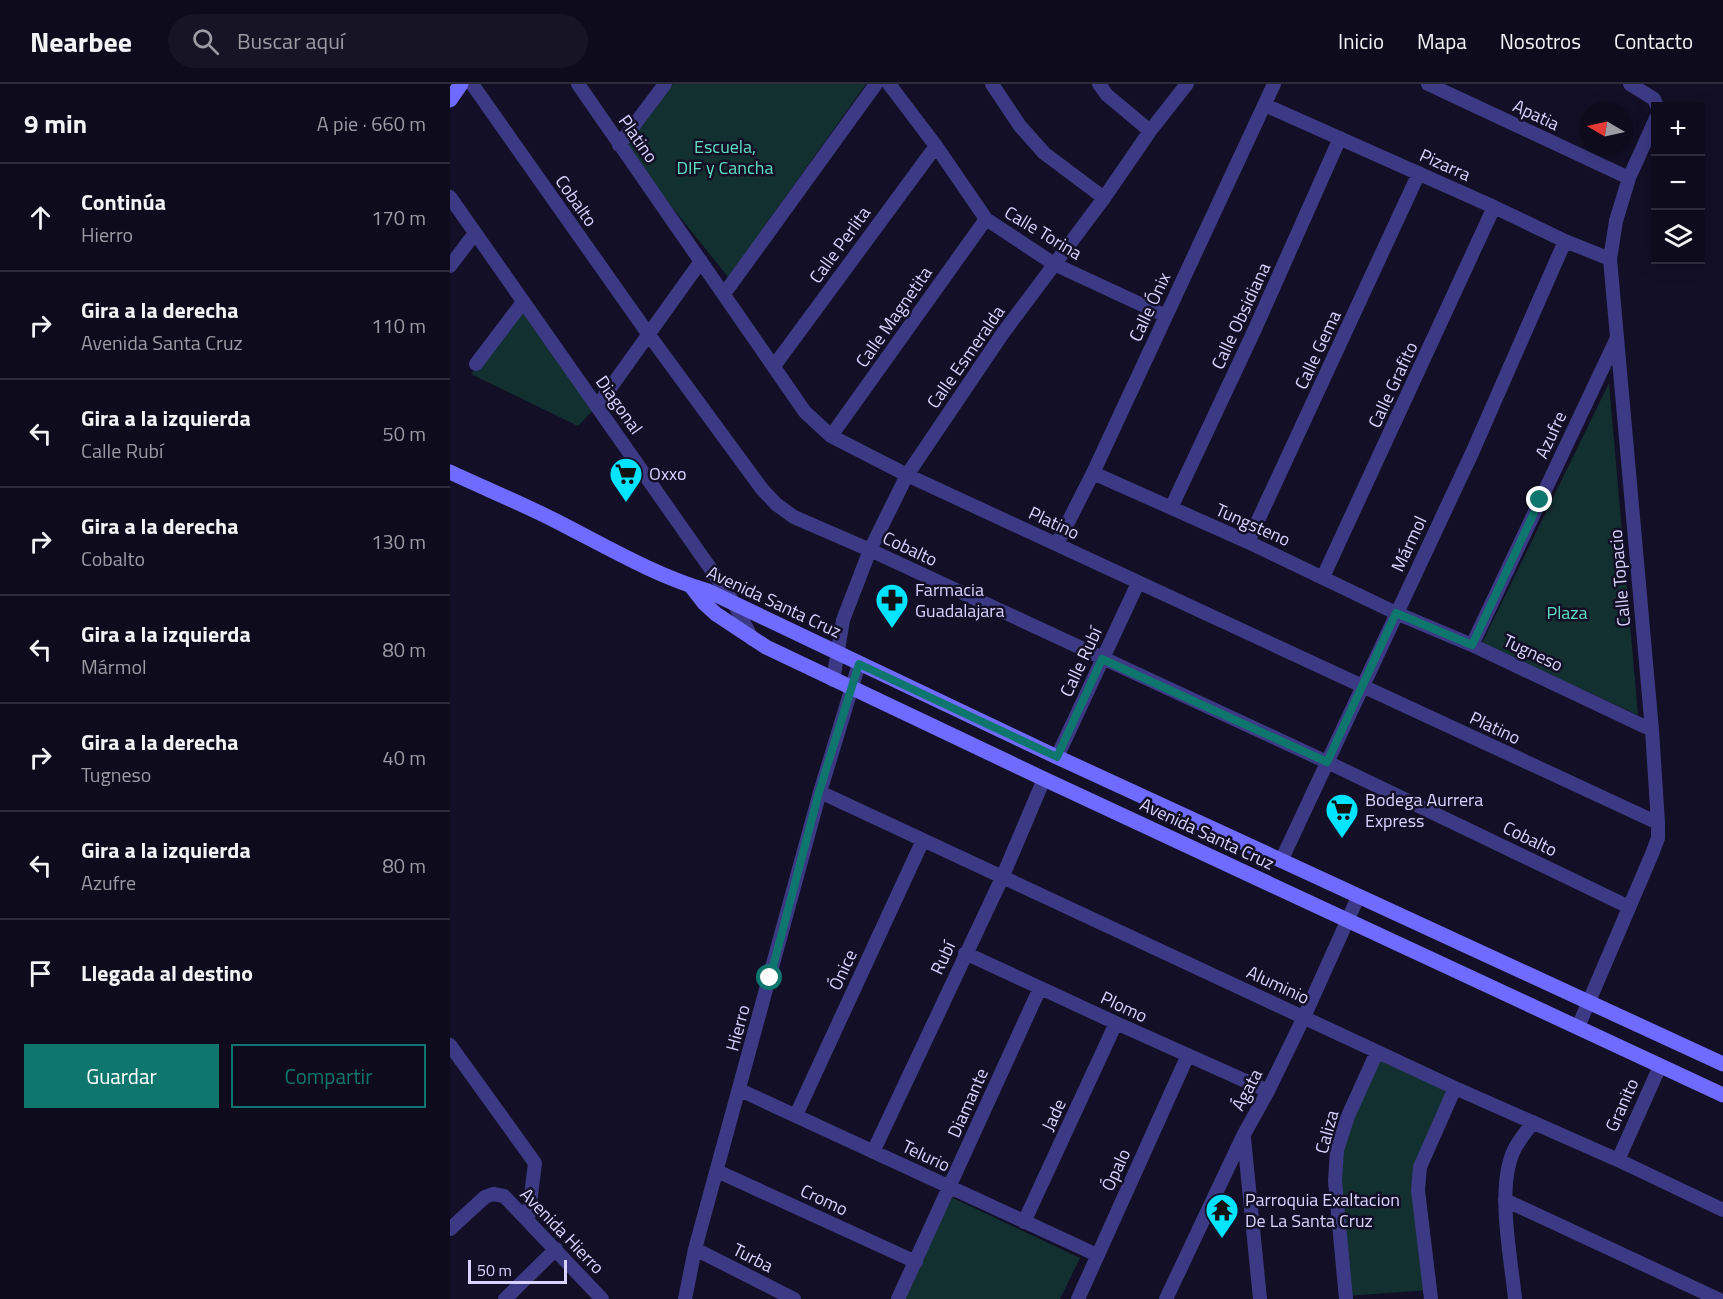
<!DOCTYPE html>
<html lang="es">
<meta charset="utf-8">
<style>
:root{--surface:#0e0b1c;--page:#171425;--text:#f1f3f6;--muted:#9b9ba3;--line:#2e2b3b;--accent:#0f766e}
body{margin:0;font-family:"Titillium Web",sans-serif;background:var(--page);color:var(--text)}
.controls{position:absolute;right:18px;top:18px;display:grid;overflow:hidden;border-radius:0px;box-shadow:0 3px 15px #0003}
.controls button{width:54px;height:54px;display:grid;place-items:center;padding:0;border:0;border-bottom:2px solid var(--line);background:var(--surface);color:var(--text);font:30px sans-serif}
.compass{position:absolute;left:1129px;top:18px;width:54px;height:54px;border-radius:50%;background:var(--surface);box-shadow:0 3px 15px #0003;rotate:279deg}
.scale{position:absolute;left:18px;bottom:15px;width:99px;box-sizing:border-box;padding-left:6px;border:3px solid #d9d4ff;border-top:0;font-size:16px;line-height:21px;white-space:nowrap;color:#d9d4ff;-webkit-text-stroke:4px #130f26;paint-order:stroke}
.stop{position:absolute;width:18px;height:18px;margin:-14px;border:4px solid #0f766e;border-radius:50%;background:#fff}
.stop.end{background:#0f766e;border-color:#fff;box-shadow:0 2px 6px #0008}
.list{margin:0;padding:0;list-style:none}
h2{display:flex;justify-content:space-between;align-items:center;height:78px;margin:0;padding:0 24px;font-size:26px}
h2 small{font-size:20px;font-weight:400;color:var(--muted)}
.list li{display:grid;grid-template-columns:39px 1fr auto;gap:18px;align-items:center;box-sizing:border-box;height:108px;padding:0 24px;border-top:2px solid var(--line)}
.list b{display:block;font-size:22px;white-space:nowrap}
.list p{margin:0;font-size:20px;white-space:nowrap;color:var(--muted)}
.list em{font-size:20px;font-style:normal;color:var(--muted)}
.actions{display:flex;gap:12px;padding:18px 24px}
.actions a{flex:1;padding:14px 0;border:2px solid var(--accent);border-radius:0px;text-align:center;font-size:21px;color:var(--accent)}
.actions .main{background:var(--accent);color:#fff}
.icon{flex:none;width:33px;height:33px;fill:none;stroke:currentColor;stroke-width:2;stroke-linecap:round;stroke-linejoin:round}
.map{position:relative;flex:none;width:1273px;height:1215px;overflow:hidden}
header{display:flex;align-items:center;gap:36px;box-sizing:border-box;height:84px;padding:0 30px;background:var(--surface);border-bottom:2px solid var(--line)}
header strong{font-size:28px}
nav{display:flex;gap:33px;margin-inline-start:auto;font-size:21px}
.search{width:420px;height:54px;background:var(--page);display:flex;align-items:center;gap:15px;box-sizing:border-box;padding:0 21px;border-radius:33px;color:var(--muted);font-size:22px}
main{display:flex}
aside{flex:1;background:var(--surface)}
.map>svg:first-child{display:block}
</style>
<header>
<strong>Nearbee</strong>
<div class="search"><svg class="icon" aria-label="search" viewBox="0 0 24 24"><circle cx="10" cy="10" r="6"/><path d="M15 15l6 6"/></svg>Buscar aquí</div>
<nav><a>Inicio</a><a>Mapa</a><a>Nosotros</a><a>Contacto</a></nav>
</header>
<main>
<aside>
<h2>9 min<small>A pie · 660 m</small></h2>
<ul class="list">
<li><svg class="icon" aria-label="ahead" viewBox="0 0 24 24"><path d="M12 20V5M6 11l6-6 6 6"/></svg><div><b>Continúa</b><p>Hierro</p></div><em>170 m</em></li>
<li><svg class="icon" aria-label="right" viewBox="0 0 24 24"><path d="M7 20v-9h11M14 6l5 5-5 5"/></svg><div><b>Gira a la derecha</b><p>Avenida Santa Cruz</p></div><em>110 m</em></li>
<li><svg class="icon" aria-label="left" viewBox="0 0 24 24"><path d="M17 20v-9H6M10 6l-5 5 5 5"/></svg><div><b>Gira a la izquierda</b><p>Calle Rubí</p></div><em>50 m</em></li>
<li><svg class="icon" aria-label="right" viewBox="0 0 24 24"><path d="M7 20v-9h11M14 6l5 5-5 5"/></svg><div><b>Gira a la derecha</b><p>Cobalto</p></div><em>130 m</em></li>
<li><svg class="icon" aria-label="left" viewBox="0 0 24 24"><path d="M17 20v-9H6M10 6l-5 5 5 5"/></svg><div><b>Gira a la izquierda</b><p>Mármol</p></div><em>80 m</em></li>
<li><svg class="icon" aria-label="right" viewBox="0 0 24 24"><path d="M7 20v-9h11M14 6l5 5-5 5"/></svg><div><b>Gira a la derecha</b><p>Tugneso</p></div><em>40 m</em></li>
<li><svg class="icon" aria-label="left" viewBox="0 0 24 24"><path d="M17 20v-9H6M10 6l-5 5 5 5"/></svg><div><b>Gira a la izquierda</b><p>Azufre</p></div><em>80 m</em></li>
<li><svg class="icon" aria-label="arrive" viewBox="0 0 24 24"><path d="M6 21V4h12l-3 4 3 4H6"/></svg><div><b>Llegada al destino</b></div></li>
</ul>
<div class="actions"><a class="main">Guardar</a><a>Compartir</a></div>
</aside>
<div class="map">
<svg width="1273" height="1215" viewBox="0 0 1273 1215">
<rect width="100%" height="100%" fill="#130f26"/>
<path fill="#12302f" d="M223,0H416L278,193L173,62Z
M73,218L148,321L128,342L21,290Z
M1159,299L1188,631L1032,559Z
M927,968L1005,1004L970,1083L980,1206L896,1212L887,1066Z
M501,1113L630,1174L610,1215H454Z"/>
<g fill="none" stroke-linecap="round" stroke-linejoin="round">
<path stroke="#3d3a85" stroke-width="14" d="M22,0L199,251L312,405L326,420L344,433L420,466L877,678L1179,823
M128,0L355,328L381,352L457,391L1208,739
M439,0L486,62L536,135L604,180L716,232
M542,0L570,42L594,69L654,114
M649,0L657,11L700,47
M978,0L1179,94
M1180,0L1204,15L1207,22
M815,21L1044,123L1115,157L1160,175
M169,61L215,0
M0,113L265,491L285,521L302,555
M0,182L25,149
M274,210L426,0
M26,280L73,218
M324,282L486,62
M148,321L251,177
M381,352L536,135
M643,389L798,458L946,529L1022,561L1202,646
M721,424L805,245L890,54
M798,458L969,89
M607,460L643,389L824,0
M873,493L1044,123
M1022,561L1166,256
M383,596L393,536L420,466L457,391L553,249L654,114L700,47L737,0
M607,673L688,499
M370,708L1005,1004L1168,1076L1273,1126
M831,777L1022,369L1115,157
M515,869L666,939L818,1007
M1128,943L1202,770L1208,754V739L1202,646L1160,175L1166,137L1179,94L1206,34
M0,961L85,1079L78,1136
M290,1006L647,1171
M346,1031L473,756
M794,1054L810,1215
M423,1068L552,794L594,695
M1168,1076L1210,982
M267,1087L466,1178
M1055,1116L1268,1215
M574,1138L666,939
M0,1145L35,1113L43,1110L54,1112L152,1215
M245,1165L344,1215
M55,1215L106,1165
M235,1215L245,1165L370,708L409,580
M448,1215L590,904
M628,1215L738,971
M716,1215L793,1052L818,1007L854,933L908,813
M896,1215L885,1097L887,1066L898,1032L927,968
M981,1215L968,1106L970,1083L1005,1004
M1065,1215C1061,1173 1046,1104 1064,1066C1069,1056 1077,1047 1083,1038"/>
<path stroke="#6f6bff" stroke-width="15" d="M0,16L11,0
M0,388C36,405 73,420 108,438C157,463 206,492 258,507L607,673L1273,980
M240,501L254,519L266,530L316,563L594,695L1273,1011"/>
</g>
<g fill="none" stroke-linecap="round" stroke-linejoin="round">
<path stroke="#0f766e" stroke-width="8" d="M320,894L369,708L409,580L607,673L652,575L877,678L946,529L1022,561L1090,416"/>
</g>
<defs>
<symbol id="supermarket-pin" viewBox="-11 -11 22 30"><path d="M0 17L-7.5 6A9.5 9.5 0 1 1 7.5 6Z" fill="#00e5ff" stroke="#130f26"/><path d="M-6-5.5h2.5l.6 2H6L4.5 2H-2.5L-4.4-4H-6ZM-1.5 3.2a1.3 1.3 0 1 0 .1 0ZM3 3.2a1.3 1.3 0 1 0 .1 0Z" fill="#111"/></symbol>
<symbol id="pharmacy-pin" viewBox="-11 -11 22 30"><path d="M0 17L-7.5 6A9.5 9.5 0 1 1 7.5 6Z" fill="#00e5ff" stroke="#130f26"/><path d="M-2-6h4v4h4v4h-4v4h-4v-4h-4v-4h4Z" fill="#111"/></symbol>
<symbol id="temple-pin" viewBox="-11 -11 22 30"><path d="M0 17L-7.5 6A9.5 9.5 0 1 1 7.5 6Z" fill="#00e5ff" stroke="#130f26"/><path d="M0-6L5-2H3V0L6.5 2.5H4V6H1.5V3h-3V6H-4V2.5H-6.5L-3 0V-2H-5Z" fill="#111"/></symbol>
</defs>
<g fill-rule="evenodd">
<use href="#supermarket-pin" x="157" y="371" width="38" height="52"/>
<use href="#pharmacy-pin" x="423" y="497" width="38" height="52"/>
<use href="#supermarket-pin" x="873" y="707" width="38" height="52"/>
<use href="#temple-pin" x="753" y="1107" width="38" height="52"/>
</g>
<g text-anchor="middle" stroke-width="5" stroke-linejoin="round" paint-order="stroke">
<g font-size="18" fill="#d9d4ff" stroke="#130f26">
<text transform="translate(1086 31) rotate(25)" y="6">Apatia</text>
<text transform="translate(188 55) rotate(55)" y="6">Platino</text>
<text transform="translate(995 81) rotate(24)" y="6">Pizarra</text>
<text transform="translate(126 117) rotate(55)" y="6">Cobalto</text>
<text transform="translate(593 149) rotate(31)" y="6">Calle Torina</text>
<text transform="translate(390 161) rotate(-54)" y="6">Calle Perlita</text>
<text transform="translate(700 223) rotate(-65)" y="6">Calle Ónix</text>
<text transform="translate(791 232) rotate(-65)" y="6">Calle Obsidiana</text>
<text transform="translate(444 233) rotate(-55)" y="6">Calle Magnetita</text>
<text transform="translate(868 266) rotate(-65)" y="6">Calle Gema</text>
<text transform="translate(516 273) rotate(-55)" y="6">Calle Esmeralda</text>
<text transform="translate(943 301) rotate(-65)" y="6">Calle Grafito</text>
<text transform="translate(169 321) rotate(55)" y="6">Diagonal</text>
<text transform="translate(1101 351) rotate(-65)" y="6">Azufre</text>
<text transform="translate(604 439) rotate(25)" y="6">Platino</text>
<text transform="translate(803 441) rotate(24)" y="6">Tungsteno</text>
<text transform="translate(959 460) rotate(-65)" y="6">Mármol</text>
<text transform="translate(460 465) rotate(25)" y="6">Cobalto</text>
<text transform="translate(1170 494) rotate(-95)" y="6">Calle Topacio</text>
<text transform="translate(324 518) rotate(25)" y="6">Avenida Santa Cruz</text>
<text transform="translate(1083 569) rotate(25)" y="6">Tugneso</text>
<text transform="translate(631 578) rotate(-65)" y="6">Calle Rubí</text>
<text transform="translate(1045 644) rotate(25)" y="6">Platino</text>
<text transform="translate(757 750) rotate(25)" y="6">Avenida Santa Cruz</text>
<text transform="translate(1080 755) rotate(26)" y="6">Cobalto</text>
<text transform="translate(493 874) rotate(-65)" y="6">Rubí</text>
<text transform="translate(393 886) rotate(-65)" y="6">Ónice</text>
<text transform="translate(828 901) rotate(25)" y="6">Aluminio</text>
<text transform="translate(674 923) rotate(25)" y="6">Plomo</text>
<text transform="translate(288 944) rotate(-75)" y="6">Hierro</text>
<text transform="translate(797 1006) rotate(-62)" y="6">Ágata</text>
<text transform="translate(518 1019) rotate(-66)" y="6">Diamante</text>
<text transform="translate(1172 1021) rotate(-66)" y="6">Granito</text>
<text transform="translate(604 1031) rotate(-65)" y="6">Jade</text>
<text transform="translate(877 1048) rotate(-75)" y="6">Caliza</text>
<text transform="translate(476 1072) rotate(25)" y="6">Telurio</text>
<text transform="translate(666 1086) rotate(-65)" y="6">Ópalo</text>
<text transform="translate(374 1116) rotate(25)" y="6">Cromo</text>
<text transform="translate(112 1147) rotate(46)" y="6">Avenida Hierro</text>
<text transform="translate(303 1174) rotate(27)" y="6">Turba</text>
</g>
<g font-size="18" fill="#5fe0c0" stroke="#130f26">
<text x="275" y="69">Escuela,<tspan x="275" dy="21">DIF y Cancha</tspan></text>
<text x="1117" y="535">Plaza</text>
</g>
<g font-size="18" fill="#d9d4ff" stroke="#130f26" text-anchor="start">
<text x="199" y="396">Oxxo</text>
<text x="465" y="512">Farmacia<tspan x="465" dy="21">Guadalajara</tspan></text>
<text x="915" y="722">Bodega Aurrera<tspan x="915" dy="21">Express</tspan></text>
<text x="795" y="1122">Parroquia Exaltacion<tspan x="795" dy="21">De La Santa Cruz</tspan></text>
</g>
</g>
</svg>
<div class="controls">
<button>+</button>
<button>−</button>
<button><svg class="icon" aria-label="layers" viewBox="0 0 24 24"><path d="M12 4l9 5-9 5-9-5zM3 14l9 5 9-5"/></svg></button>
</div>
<svg class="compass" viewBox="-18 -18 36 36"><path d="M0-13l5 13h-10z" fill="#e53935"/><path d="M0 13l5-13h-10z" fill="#9b9ba3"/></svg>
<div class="scale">50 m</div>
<div class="stop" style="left:320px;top:894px"></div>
<div class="stop end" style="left:1090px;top:416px"></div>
</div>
</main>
